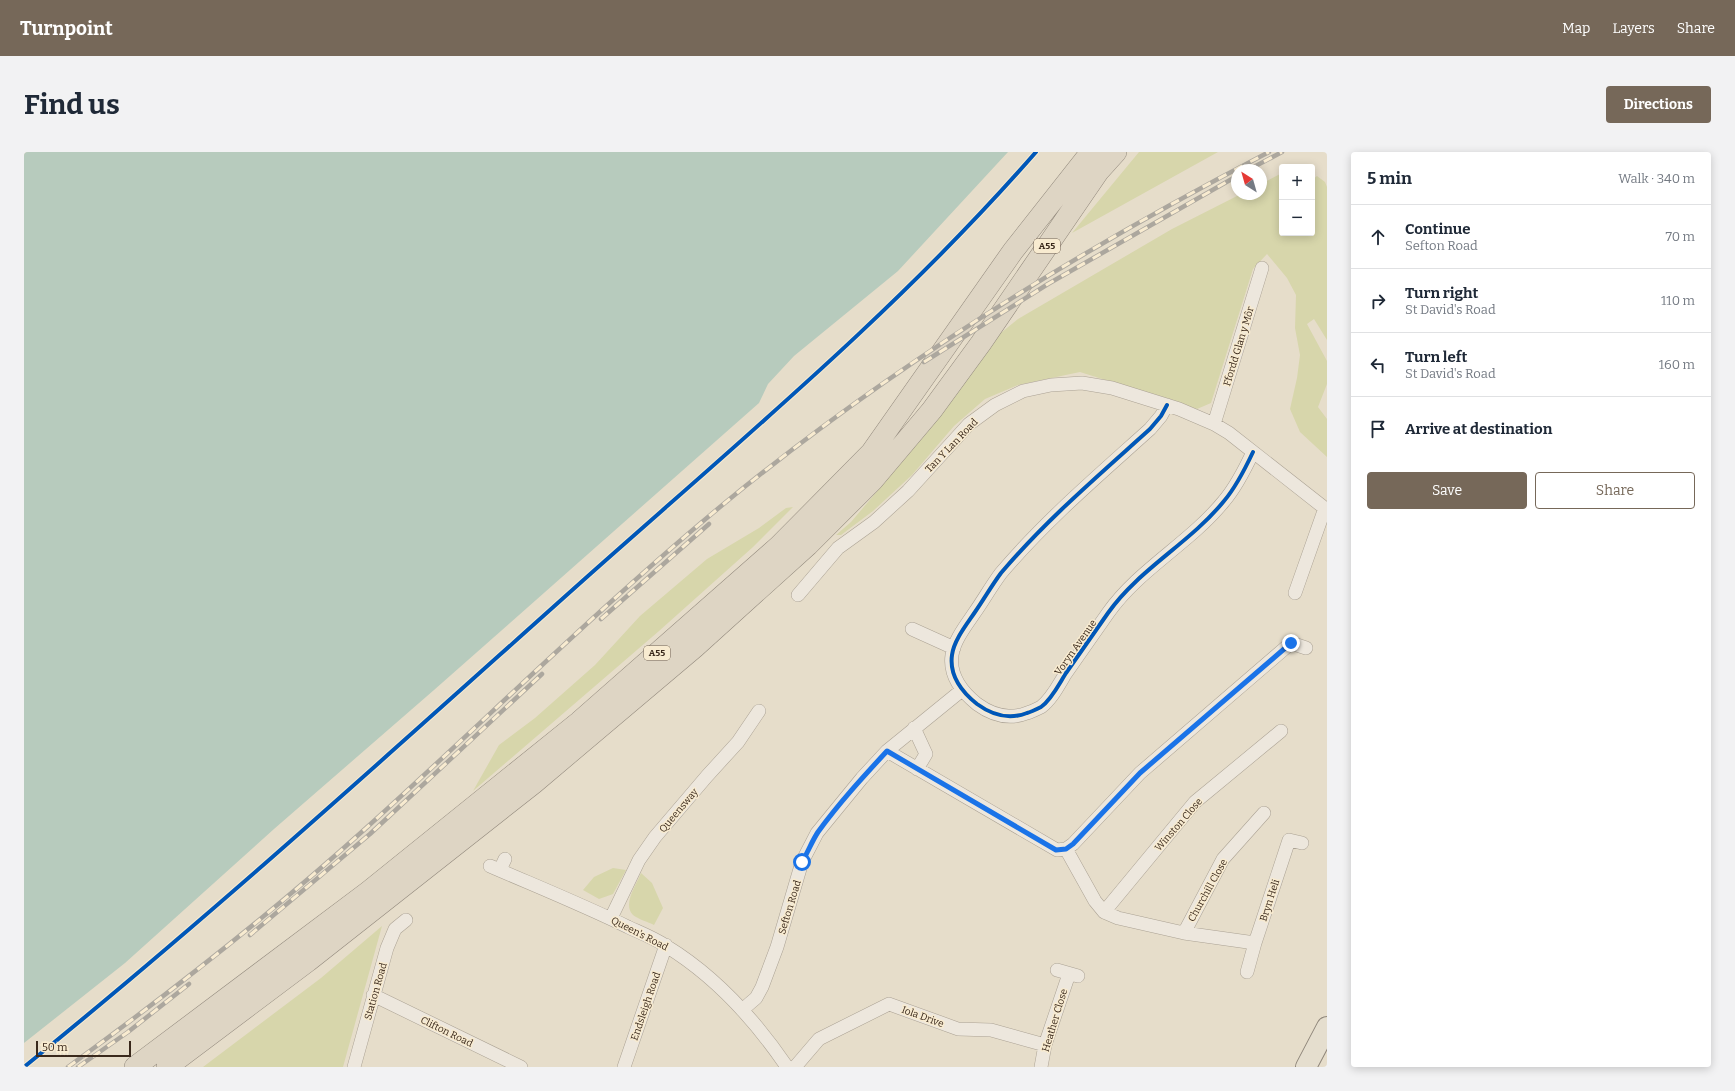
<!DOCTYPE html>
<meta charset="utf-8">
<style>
:root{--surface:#fff;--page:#f2f2f3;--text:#1f2937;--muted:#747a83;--line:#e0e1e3;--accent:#766859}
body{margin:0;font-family:Bitter,serif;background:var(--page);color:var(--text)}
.controls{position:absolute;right:12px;top:12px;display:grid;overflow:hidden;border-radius:4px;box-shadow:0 2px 10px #0003}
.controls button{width:36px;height:36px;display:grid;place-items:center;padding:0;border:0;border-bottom:1px solid var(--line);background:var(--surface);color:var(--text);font:20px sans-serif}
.compass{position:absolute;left:1207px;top:12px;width:36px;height:36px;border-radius:50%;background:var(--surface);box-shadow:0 2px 10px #0003;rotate:323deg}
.scale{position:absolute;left:12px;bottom:10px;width:95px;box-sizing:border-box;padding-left:4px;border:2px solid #3a291c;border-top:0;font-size:11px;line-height:14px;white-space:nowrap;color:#3a291c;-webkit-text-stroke:3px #f8ebd0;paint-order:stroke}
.stop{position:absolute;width:12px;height:12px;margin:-9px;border:3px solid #1a73e8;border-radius:50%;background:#fff}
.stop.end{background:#1a73e8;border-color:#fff;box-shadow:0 1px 4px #0008}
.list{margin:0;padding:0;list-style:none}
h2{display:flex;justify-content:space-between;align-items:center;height:52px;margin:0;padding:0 16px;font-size:17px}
h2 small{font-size:13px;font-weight:400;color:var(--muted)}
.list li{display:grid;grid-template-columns:26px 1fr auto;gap:12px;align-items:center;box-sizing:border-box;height:64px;padding:0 16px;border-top:1px solid var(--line)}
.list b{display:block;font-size:15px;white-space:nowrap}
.list p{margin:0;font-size:13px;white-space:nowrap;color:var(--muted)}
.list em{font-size:13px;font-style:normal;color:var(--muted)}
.actions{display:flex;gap:8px;padding:12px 16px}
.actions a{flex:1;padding:9px 0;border:1px solid var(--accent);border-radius:4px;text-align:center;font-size:14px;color:var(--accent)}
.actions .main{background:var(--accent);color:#fff}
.icon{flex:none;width:22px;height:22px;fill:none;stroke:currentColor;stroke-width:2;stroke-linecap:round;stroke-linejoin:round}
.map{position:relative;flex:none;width:1303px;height:915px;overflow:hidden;border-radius:4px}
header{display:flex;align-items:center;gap:24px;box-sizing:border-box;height:56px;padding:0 20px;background:var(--accent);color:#fff}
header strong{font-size:19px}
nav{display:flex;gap:22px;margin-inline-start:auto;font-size:14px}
.intro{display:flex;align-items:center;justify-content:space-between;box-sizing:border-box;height:96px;padding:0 24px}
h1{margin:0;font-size:28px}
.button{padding:10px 18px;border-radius:4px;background:var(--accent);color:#fff;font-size:14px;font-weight:700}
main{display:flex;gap:24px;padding:0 24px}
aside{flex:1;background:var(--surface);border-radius:4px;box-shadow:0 2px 10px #0003}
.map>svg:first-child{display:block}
</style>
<header>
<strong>Turnpoint</strong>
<nav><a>Map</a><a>Layers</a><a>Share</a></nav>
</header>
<div class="intro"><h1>Find us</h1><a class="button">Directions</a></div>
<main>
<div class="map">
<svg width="1303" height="915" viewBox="0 0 1303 915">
<rect width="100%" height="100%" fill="#e6ddca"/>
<path fill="#d7d6ab" d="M1115,0H1194L1048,81Z
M1258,21V81H1288V28L1293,24L1301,30L1303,35V188L1290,167L1283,172L1303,209V232L1294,255L1303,267V305L1276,280L1266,257L1273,226L1276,203L1271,176L1272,143L1263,126L1243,102L1229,117L1187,251L1173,257L1056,220L994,233L961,247L930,274L888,323L849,359L817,383H812L827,370L906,277L973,184L994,167L1148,77L1217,42H1237V32Z
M769,355L729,395L635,479L449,639L475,593L511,566L571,513L616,464L683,407L735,376L762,356Z
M589,716L602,718L589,742L575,747L559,738L570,725Z
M617,721L628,731L639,756L630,773C624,770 614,767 609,763C598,752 613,732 617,721Z
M358,774L319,915H179L297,826Z"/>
<path fill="#b7cbbd" d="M0,0H984L874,119L770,204L744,232L735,251L410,538L250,677L101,811L0,891Z"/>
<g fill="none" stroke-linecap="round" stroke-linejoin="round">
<defs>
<path id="minor" d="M1143,253L1137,264L1126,277C1075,323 1022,368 977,421C968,433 960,447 951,460C943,472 930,488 928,503C925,524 938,540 953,552C968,563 985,568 1003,561C1007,560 1013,557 1017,555C1028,547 1035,532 1042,521C1056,501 1070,481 1084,461C1115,417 1166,391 1200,349C1212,335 1221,317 1229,300
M1190,272L1238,116
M1271,441L1301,356
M774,443L814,396L850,370L884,339L945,272L971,253L999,239L1027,233L1058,231L1088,236L1155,257L1190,272L1205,281L1303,358
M888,477L930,496
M890,576L902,602L893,617
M863,599L1033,698L1042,697L1049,692L1116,621L1267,491L1282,496
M1042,697L1071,749L1080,760L1094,766L1160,781L1231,791
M466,714C512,734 559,753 604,775C617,781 630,786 642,794C691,824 731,868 763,915
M476,718L481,707
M1080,760L1171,650L1257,579
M587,766L615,708L631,685L683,624L714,590L735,559
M1160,781L1199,707L1240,661
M1033,818L1054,824
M1223,820L1231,791L1265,688L1278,691
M349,843L497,915
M718,858L732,846L738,835L753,795L778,710L793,681L838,626L863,599L938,538
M330,915L363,796L371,777L382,768
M600,915L642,793
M771,915L795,887L865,852L934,877L967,878L1021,893
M1017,915L1021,893L1045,822"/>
<path id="primary" d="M1282,915L1303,875"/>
<path id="trunk" d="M111,915L344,740L555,570L755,394L847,301L989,99L1067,0
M143,915L284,809L510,631L671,495L784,393L849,328L908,258L957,191L1074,20L1092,0"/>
</defs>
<use href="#minor" stroke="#aba294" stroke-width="14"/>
<use href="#primary" stroke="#90877b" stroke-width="22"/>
<use href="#trunk" stroke="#90877b" stroke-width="22"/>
<use href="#minor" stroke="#ede7dd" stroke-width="13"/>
<use href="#primary" stroke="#e5dece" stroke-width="20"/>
<use href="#trunk" stroke="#ded5c4" stroke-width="21"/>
<defs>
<path id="rail" d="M1224,18L1258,0
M900,210L1024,132L1213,24
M577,467L685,372
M226,783L346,682L518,522
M44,915C147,840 247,762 341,677C462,568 577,453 702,350C869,213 1054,99 1245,0
M54,915L104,880L165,832"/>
</defs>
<use href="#rail" stroke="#aca79e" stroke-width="4.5"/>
<use href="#rail" stroke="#f8ebd0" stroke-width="3" stroke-dasharray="9" stroke-linecap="butt"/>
<defs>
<path id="cycleway" d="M1143,253L1137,264L1126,277C1075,323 1022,368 977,421C968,433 960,447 951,460C943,472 930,488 928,503C925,524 938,540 953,552C968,563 985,568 1003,561C1007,560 1013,557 1017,555C1028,547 1035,532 1042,521C1056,501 1070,481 1084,461C1115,417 1166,391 1200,349C1212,335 1221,317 1229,300
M0,915C194,758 378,590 564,424C717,288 877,155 1012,0"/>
</defs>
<use href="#cycleway" stroke="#f8ebd0" stroke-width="6"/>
<use href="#cycleway" stroke="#0057b8" stroke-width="4"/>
</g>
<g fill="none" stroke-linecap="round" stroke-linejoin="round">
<path stroke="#1a73e8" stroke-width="5" d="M778,710C784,700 788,689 794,680C815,651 839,625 863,599L1032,698L1042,697L1049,692L1116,621L1267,491"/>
</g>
<g text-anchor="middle" stroke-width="3" stroke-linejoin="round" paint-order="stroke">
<g fill="#f8ebd0" stroke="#736352" stroke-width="1">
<rect x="1010" y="87" width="26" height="14" rx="3"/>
<rect x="620" y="494" width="26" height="14" rx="3"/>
</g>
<g font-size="9" font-weight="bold" fill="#3a291c">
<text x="1023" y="97">A55</text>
<text x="633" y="504">A55</text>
</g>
<g font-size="10" fill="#3a291c" stroke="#f8ebd0">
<text transform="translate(1214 194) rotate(-73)" y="4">Ffordd Glan y Môr</text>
<text transform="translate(927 293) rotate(-46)" y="4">Tan Y Lan Road</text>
<text transform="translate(1051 495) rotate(-55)" y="4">Voryn Avenue</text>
<text transform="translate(654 658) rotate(-50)" y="4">Queensway</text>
<text transform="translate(1154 672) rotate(-49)" y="4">Winston Close</text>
<text transform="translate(1183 738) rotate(-61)" y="4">Churchill Close</text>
<text transform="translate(1245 748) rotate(-72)" y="4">Bryn Heli</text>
<text transform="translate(765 755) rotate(-73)" y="4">Sefton Road</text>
<text transform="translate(616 781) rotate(27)" y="4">Queen's Road</text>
<text transform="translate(351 839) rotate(-74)" y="4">Station Road</text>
<text transform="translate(621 854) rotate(-71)" y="4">Endsleigh Road</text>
<text transform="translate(899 864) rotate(20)" y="4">Iola Drive</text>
<text transform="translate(1030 868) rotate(-73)" y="4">Heather Close</text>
<text transform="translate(423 879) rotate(26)" y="4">Clifton Road</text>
</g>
</g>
</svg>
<div class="controls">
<button>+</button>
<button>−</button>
</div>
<svg class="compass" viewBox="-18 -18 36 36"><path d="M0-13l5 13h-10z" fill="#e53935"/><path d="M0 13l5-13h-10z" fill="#747a83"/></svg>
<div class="scale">50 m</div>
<div class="stop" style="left:778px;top:710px"></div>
<div class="stop end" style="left:1267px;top:491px"></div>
</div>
<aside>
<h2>5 min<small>Walk · 340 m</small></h2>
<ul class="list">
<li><svg class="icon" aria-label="ahead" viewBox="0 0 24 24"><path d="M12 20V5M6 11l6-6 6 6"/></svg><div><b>Continue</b><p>Sefton Road</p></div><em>70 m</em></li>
<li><svg class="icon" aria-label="right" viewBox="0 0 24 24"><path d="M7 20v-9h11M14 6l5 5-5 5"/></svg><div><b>Turn right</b><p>St David's Road</p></div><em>110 m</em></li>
<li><svg class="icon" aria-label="left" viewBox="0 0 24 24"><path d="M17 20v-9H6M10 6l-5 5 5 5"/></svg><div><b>Turn left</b><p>St David's Road</p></div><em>160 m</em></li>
<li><svg class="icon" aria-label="arrive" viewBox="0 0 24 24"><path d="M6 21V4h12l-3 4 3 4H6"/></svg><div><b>Arrive at destination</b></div></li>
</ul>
<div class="actions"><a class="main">Save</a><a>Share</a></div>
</aside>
</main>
